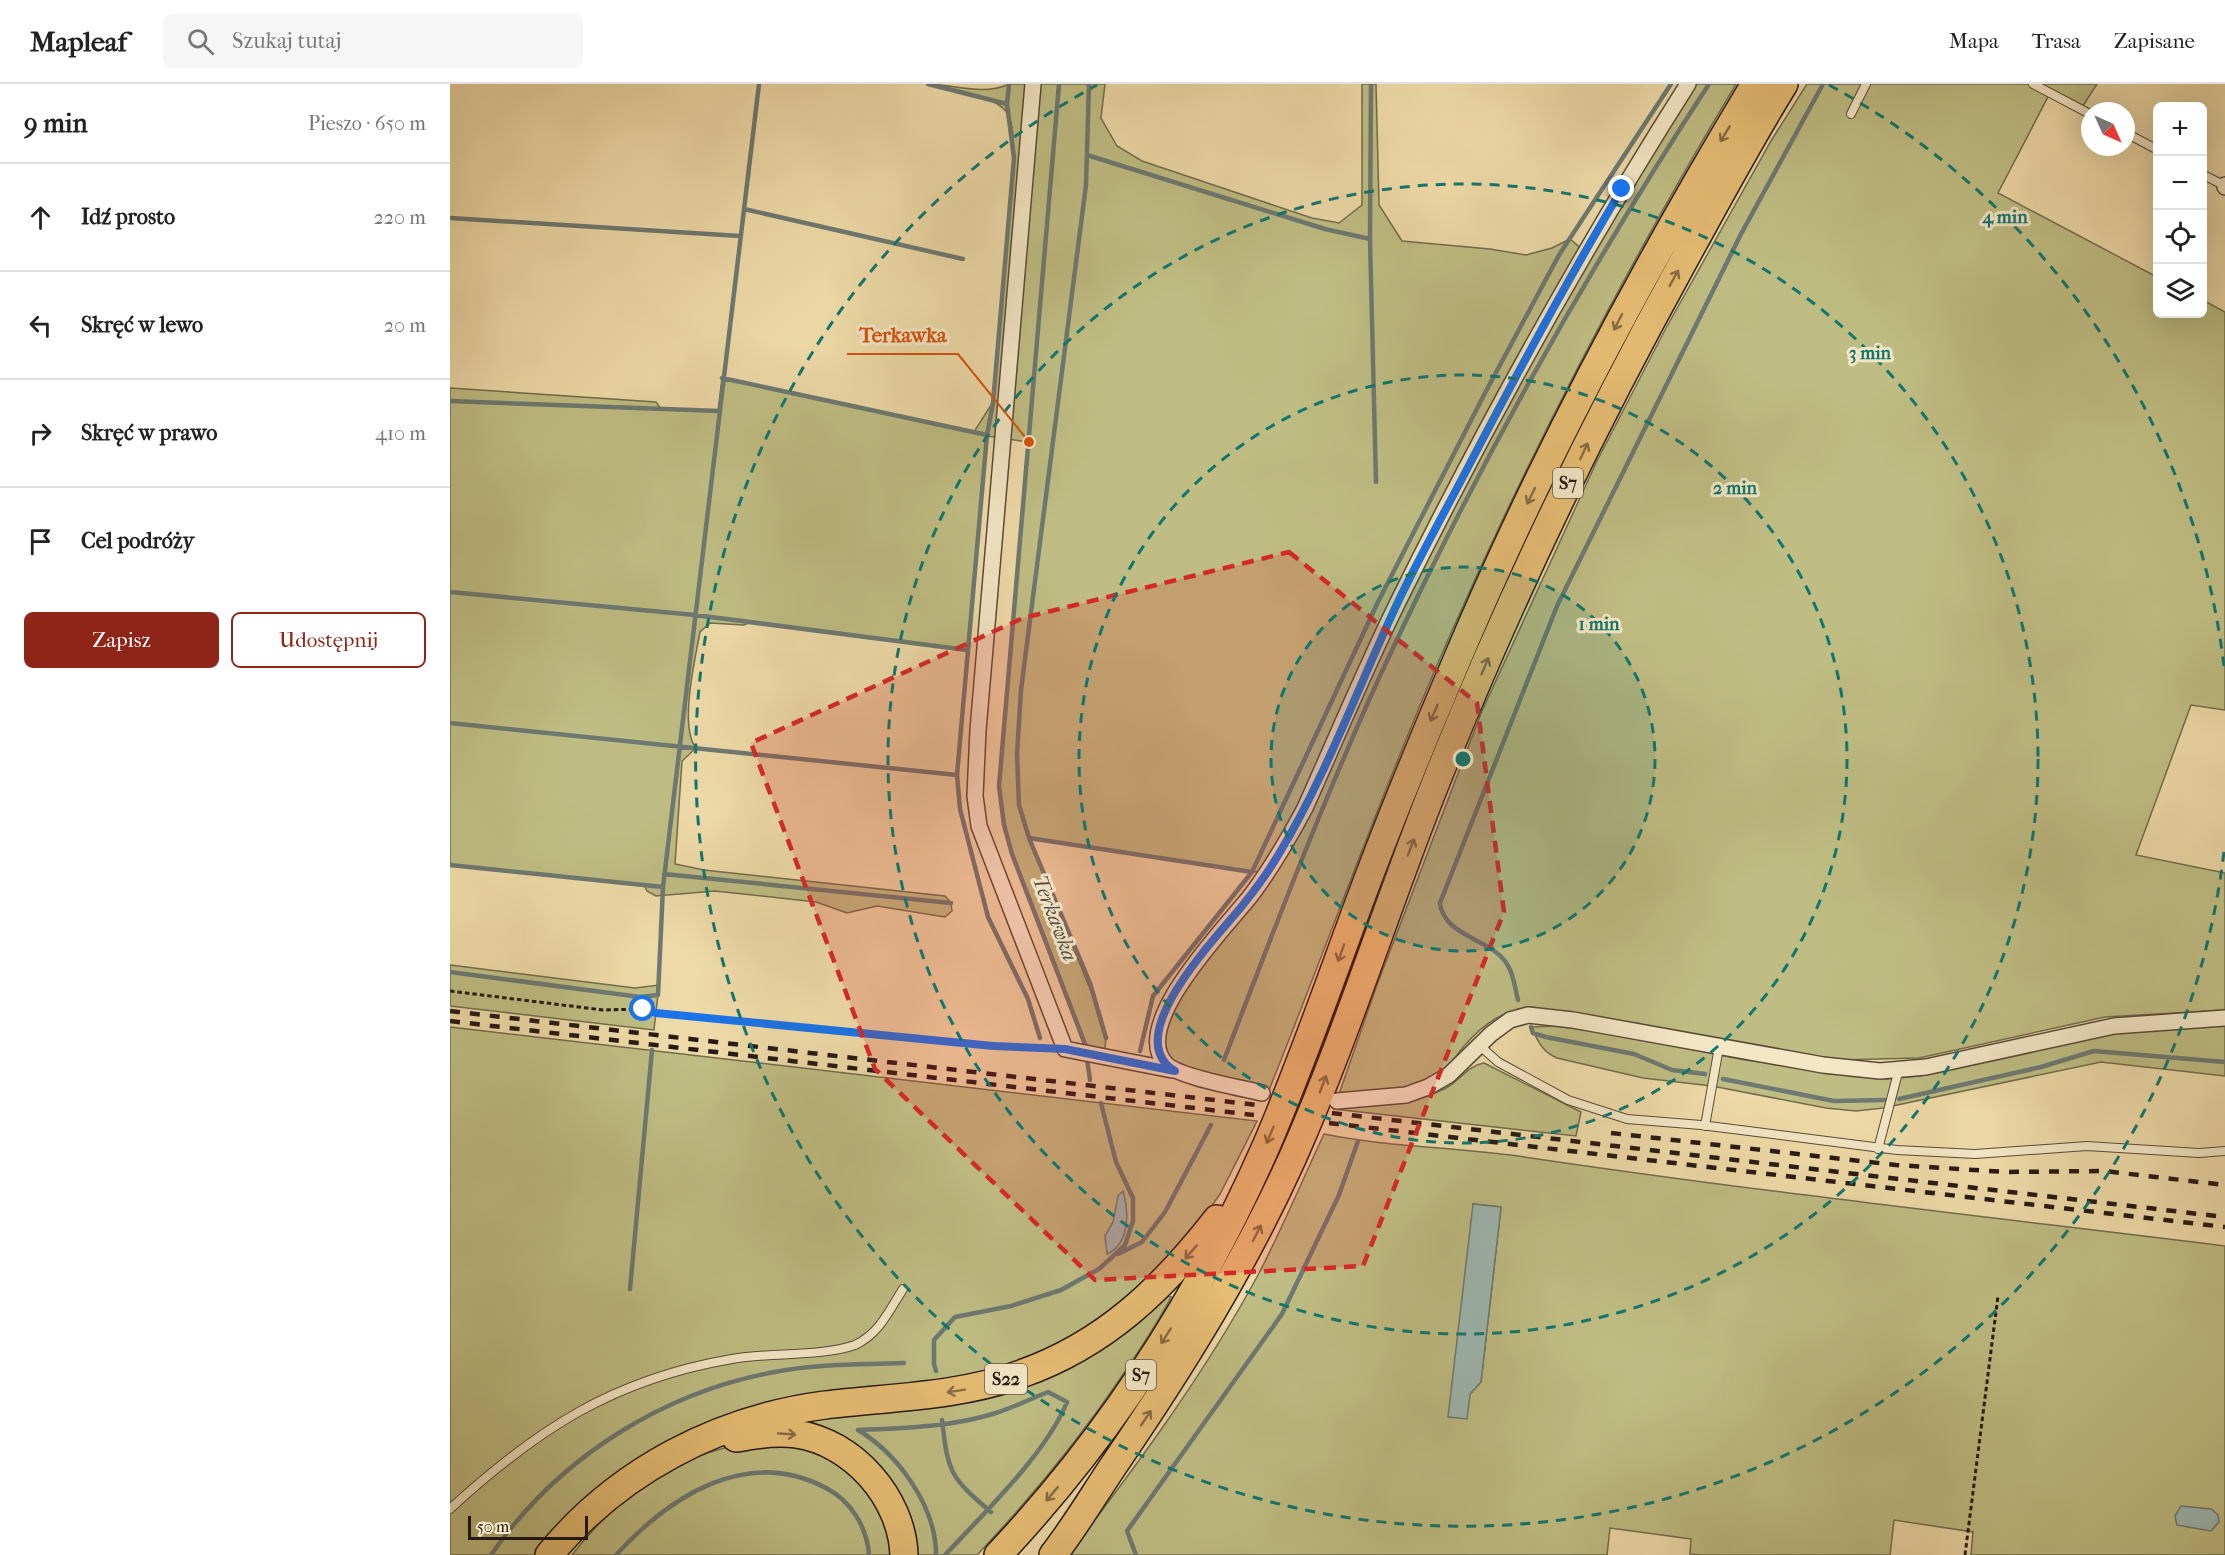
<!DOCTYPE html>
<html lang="pl">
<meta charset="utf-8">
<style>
:root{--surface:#fff;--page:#f6f6f6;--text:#222;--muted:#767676;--line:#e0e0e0;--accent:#8f2418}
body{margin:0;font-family:"IM FELL French Canon",serif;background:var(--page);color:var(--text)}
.controls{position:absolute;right:18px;top:18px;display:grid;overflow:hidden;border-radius:9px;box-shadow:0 6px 24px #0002}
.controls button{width:54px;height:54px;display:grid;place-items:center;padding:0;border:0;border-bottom:2px solid var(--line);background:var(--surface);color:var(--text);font:30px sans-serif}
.compass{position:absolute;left:1631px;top:18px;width:54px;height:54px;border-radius:50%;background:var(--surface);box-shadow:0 6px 24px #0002;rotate:135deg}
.scale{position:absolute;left:18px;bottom:15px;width:120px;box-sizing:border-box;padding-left:6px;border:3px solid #261a13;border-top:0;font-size:16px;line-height:21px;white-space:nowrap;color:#261a13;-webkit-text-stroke:4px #f4e7c6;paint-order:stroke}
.stop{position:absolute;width:18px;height:18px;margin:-14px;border:4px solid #1a73e8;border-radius:50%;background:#fff}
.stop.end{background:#1a73e8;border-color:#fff;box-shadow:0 2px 6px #0008}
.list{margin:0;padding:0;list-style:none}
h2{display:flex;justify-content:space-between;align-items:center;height:78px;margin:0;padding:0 24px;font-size:26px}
h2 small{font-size:20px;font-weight:400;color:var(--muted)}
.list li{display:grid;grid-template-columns:39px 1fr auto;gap:18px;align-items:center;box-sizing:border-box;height:108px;padding:0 24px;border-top:2px solid var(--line)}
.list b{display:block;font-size:22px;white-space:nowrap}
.list em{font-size:20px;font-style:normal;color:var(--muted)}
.actions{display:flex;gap:12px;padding:18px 24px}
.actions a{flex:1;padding:14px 0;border:2px solid var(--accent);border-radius:9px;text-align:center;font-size:21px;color:var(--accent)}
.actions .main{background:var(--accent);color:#fff}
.icon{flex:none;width:33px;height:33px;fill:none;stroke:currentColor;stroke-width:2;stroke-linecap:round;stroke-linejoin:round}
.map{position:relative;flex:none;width:1775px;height:1471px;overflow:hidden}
header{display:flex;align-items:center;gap:36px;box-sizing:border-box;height:84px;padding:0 30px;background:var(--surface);border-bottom:2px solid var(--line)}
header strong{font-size:28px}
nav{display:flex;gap:33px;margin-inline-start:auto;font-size:21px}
.search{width:420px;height:54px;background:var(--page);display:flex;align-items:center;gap:15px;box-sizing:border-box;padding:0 21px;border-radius:9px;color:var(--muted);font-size:22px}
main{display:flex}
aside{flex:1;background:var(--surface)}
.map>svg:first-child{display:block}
</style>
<header>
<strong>Mapleaf</strong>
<div class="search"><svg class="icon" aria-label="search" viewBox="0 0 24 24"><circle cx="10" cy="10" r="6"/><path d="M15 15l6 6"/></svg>Szukaj tutaj</div>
<nav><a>Mapa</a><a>Trasa</a><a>Zapisane</a></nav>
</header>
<main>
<aside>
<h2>9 min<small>Pieszo · 650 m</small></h2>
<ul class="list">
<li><svg class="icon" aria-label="ahead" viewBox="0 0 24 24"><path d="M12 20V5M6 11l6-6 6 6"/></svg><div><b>Idź prosto</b></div><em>220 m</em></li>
<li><svg class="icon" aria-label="left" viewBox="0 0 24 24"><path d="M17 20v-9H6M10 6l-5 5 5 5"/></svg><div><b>Skręć w lewo</b></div><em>20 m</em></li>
<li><svg class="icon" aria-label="right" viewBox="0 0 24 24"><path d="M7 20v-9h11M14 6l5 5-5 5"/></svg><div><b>Skręć w prawo</b></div><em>410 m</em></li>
<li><svg class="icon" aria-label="arrive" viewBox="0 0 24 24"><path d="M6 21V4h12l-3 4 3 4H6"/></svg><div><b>Cel podróży</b></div></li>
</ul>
<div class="actions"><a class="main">Zapisz</a><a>Udostępnij</a></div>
</aside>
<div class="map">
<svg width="1775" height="1471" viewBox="0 0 1775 1471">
<rect width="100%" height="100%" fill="#eedaa8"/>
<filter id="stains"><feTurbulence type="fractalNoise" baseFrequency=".00333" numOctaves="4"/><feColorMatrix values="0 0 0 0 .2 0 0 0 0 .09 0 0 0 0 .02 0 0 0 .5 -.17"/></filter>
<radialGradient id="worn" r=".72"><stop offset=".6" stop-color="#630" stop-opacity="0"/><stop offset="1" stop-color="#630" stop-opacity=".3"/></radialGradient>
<path fill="#bfbd83" stroke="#726c4b" stroke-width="1.5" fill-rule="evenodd" d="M478,0C506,1 534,12 559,0H655L651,34L667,62L692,77L862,134L889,139L912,121V0H926L929,121L952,157L1040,165L1076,171L1102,164L1120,155L1134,167L1238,0H1286C1180,177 1084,360 1001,549C935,699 880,854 819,1006L714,979V929L817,787L802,788L579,754L651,932L656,954L655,964L646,970L636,967L562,770L554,741L549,702L578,358L537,352L517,566L301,538L294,541L260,539L250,548C245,575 229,643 246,664L232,677L225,780L254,786L495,812L501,819L502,827L495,833L427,822L397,829L366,818L265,807L206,812L197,807L194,801L0,781V304L206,318L211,325L268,327L272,294L524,348L543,318L564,74C563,61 564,43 559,32C550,11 499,5 478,0Z
M1357,0H1647L1631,25L1600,9L1548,109L1707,193L1708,230H1752L1753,216L1775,228V626L1741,621L1686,771L1775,789V926L1655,933L1469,974L1387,976L1081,923C1053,927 1034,939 1015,961C1009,967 1005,976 998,982C970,1006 924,1011 889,1010L927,901L1032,627L1147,377L1216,244L1321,57Z
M0,881L185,904L209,901L204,946L0,922Z
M1775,941V992L1651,978L1433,1024L1406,1027L1376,1024L1262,1002L1193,994L1107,974C1092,968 1088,957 1081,943L1107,942L1180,953L1295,976L1437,995L1470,992L1667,947Z
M0,943L807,1037L770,1110L732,1164L643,1246L549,1288L305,1323L250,1343L102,1450L86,1471H0Z
M1034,979L1131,1028L1126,1052L884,1025L885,1022C920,1024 964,1021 996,1004C1009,997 1019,981 1034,979Z
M874,1050C938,1063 1004,1063 1068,1072C1303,1107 1539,1133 1775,1162V1471H1521L1523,1448L1444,1436L1440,1471H1252L1240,1470L1241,1455L1160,1444L1157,1471H618C687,1381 754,1291 808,1191C832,1145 852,1097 874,1050ZM1023,1120L1051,1123L1031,1298L1020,1310Z
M718,1212L721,1213C707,1241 689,1266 672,1292C629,1356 580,1415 527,1471H463L460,1446L346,1335L500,1317Z
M329,1359L371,1370L403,1390L432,1429L444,1471H122C161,1420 220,1375 283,1362C298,1359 314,1360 329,1359Z"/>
<path fill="#9db8b2" stroke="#6d7972" stroke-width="1.5" d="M673,1107C679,1128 680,1160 657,1170L655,1152L663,1138L668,1112Z
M1023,1120L1051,1123L1031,1298L1020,1310L1017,1335L998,1333Z
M1731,1422L1761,1425L1768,1431L1769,1438L1761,1447L1727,1441L1725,1432Z"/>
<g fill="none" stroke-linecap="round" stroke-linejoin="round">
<path stroke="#6d7972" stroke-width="4.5" d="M478,0L557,20
M559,0L557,20L564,74L543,319L537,351L507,691L510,725L538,833L578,915L590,954
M609,0L549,702L554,741L562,770L635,960
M639,0L636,101L571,606L567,670L569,721L579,754L640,899L656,954
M921,0L920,155L926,398
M637,71L875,145L920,155
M294,125L513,175
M0,134L290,152
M272,294L537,351
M0,317L269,327
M0,508L245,531L517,566
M0,639L507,691
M579,754L802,788
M0,781L213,803
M214,790L501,819
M0,888L190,913L208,911L213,803L309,0
M1068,916C1065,905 1064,890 1057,880C1041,854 994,853 990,819L1107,522L1291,150L1373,0
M1081,943L1083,949L1096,953L1184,970L1222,986L1255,990
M690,967L703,912L802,788L927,520L1035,309L1109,171L1221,0
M637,975L640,996
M774,976C823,848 872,719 929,594C1024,388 1135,190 1259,0
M1273,995L1384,1017L1435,1016
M1449,1015L1591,983L1644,967L1775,978
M668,1170L692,1158L715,1128L761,1041
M180,1205L202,966
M486,1287L484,1280V1256L505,1233L561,1222L611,1206L649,1185L675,1161L683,1137V1114L666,1078L651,1019
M492,1336C498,1389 500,1393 541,1428
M41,1471C109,1372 217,1305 336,1286C375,1280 415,1280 454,1279
M166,1471C220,1412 297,1362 376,1404C401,1417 417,1443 419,1471
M486,1471C486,1422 448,1370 408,1346C454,1344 502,1343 546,1329C564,1323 581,1315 598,1308L617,1318C596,1370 533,1430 495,1471
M686,1471L677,1447L832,1230L889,1111L908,1057"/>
<defs>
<path id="lane" d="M1583,0L1640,30
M1401,30L1416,0
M1676,49L1708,66
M1752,90L1775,102
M1029,961L1048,978L1118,1016L1177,1035L1251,1041L1447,1066L1525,1070L1637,1062L1749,1069L1775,1067
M1255,1042L1269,963
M1428,1065L1449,985
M0,1425C87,1345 164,1295 282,1275C320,1268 370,1273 405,1261C429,1250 439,1227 453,1205"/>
<path id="street" d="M583,0L528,646L525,712L529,742L615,965L722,986
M1775,101V103
M812,1009C792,1004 728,993 716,980C678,941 779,840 802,810C822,783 839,754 855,724C886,655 915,585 948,518C1036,340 1132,167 1238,0
M887,1017L956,1011L978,1003L999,991L1041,950L1060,936L1078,931L1123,936L1373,981L1430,987L1476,983L1664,942L1775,934"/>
<path id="highway" d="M286,1354C306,1351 326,1347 346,1350C403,1358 452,1414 454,1471
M99,1471C168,1387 268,1335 375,1321C441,1313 508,1313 571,1290C656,1260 713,1204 767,1135
M548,1471C661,1351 751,1211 817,1060C851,981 879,900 909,819C939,738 972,658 1006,578C1090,378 1193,186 1305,0
M603,1471C627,1440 646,1407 668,1375C734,1278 794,1181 842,1075C896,954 935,826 984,703C1055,524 1139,349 1232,180C1265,120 1298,58 1334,0"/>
</defs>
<use href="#lane" stroke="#584a38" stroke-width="10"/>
<use href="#street" stroke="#584a38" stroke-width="18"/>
<use href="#highway" stroke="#261a13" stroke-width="30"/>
<path stroke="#261a13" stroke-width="3" stroke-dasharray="4.5 3" stroke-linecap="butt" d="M0,907L153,926L193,925L206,929L598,965
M1515,1471L1548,1212"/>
<use href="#lane" stroke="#f4e7c6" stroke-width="8"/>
<use href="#street" stroke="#f4e7c6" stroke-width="15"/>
<use href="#highway" stroke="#e7bd74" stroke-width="27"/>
<path stroke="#261a13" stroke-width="4.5" stroke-dasharray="10 10" stroke-linecap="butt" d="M0,927L807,1021
M0,937L804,1031
M882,1029L1775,1133
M879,1039L1775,1143
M1161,1049L1446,1081L1556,1088L1654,1087L1775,1101"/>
</g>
<defs><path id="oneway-shaft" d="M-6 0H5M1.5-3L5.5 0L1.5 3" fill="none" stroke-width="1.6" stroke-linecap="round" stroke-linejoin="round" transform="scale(1.5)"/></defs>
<g stroke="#866c44">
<use href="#oneway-shaft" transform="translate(1275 50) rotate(121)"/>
<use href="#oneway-shaft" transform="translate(1224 194) rotate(-61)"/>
<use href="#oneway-shaft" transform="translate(1168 238) rotate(117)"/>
<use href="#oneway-shaft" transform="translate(1134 367) rotate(-65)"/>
<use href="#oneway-shaft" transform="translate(1081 412) rotate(116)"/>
<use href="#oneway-shaft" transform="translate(1035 582) rotate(-67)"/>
<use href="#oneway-shaft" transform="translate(984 629) rotate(113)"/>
<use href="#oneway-shaft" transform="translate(961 763) rotate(-69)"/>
<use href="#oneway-shaft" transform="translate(891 869) rotate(110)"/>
<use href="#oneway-shaft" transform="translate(873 1000) rotate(-69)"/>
<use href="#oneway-shaft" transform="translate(820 1051) rotate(113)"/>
<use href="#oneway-shaft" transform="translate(807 1149) rotate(-63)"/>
<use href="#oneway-shaft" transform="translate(741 1168) rotate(131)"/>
<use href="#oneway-shaft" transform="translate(716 1252) rotate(123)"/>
<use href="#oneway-shaft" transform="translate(506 1307) rotate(171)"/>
<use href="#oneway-shaft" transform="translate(696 1334) rotate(-56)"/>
<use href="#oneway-shaft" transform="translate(337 1350) rotate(4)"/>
<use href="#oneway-shaft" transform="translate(602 1410) rotate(130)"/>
</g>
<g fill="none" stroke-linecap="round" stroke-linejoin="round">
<path stroke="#1a73e8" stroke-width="8" d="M193,925L206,929L543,962L615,965L725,987C668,953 768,852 792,822C806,805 819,787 830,768C877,690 908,603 947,520C968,476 992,433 1015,389C1065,293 1116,198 1172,105"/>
</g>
<path fill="#d62828" fill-opacity="0.2" stroke="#d62828" stroke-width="4.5" stroke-dasharray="12 8" stroke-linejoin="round" d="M839,468L1027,619L1054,828L913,1182L645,1196L425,985L301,659L573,534Z"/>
<circle cx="1013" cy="675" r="192" fill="#0f766e" fill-opacity=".12"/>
<g fill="none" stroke="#0f766e" stroke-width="3" stroke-dasharray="10 8">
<circle cx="1013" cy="675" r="192"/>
<circle cx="1013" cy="675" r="384"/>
<circle cx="1013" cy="675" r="575"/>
<path d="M1774 768A767 767 0 1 1 647 1M1379 1A767 767 0 0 1 1774 582"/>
</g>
<g text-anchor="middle" stroke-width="6" stroke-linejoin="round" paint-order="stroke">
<g fill="#f4e7c6" stroke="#645849" stroke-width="1.5">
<rect x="1103" y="384" width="30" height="30" rx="4.5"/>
<rect x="676" y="1276" width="30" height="30" rx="4.5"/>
<rect x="535" y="1280" width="42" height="30" rx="4.5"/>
</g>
<g font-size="18" font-weight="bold" fill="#261a13">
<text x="1118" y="405">S7</text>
<text x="691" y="1297">S7</text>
<text x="556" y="1301">S22</text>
</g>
<g font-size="21" font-style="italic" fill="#50514b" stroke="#f4e7c6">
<text transform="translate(605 834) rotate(69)" y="7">Terkawka</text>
</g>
</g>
<circle cx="1013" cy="675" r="9" fill="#0f766e" stroke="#f4e7c6" stroke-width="3"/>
<g font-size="18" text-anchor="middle" font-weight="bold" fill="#0f766e" stroke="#f4e7c6" stroke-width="6" stroke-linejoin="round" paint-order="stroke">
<text x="1555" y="139">4 min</text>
<text x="1420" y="275">3 min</text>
<text x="1285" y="410">2 min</text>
<text x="1149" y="546">1 min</text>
</g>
<path fill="none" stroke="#d5530d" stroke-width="2" d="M579 358L508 270H397"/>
<circle fill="#d5530d" stroke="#f4e7c6" stroke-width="2" cx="579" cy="358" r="6"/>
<g font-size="21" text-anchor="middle" font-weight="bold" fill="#d5530d" stroke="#f4e7c6" stroke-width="6" stroke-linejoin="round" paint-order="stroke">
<text x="453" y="258">Terkawka</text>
</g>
<rect width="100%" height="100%" filter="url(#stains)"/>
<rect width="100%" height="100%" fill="url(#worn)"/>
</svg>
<div class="controls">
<button>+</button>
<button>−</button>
<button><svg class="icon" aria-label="locate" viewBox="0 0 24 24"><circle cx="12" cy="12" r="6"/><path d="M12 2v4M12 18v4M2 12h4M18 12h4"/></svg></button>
<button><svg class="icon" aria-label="layers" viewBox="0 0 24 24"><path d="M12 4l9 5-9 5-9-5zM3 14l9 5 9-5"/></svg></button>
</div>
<svg class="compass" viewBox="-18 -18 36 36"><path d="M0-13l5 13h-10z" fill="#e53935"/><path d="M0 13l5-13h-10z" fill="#767676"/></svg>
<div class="scale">50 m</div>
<div class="stop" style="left:193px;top:925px"></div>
<div class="stop end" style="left:1172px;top:105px"></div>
</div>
</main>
